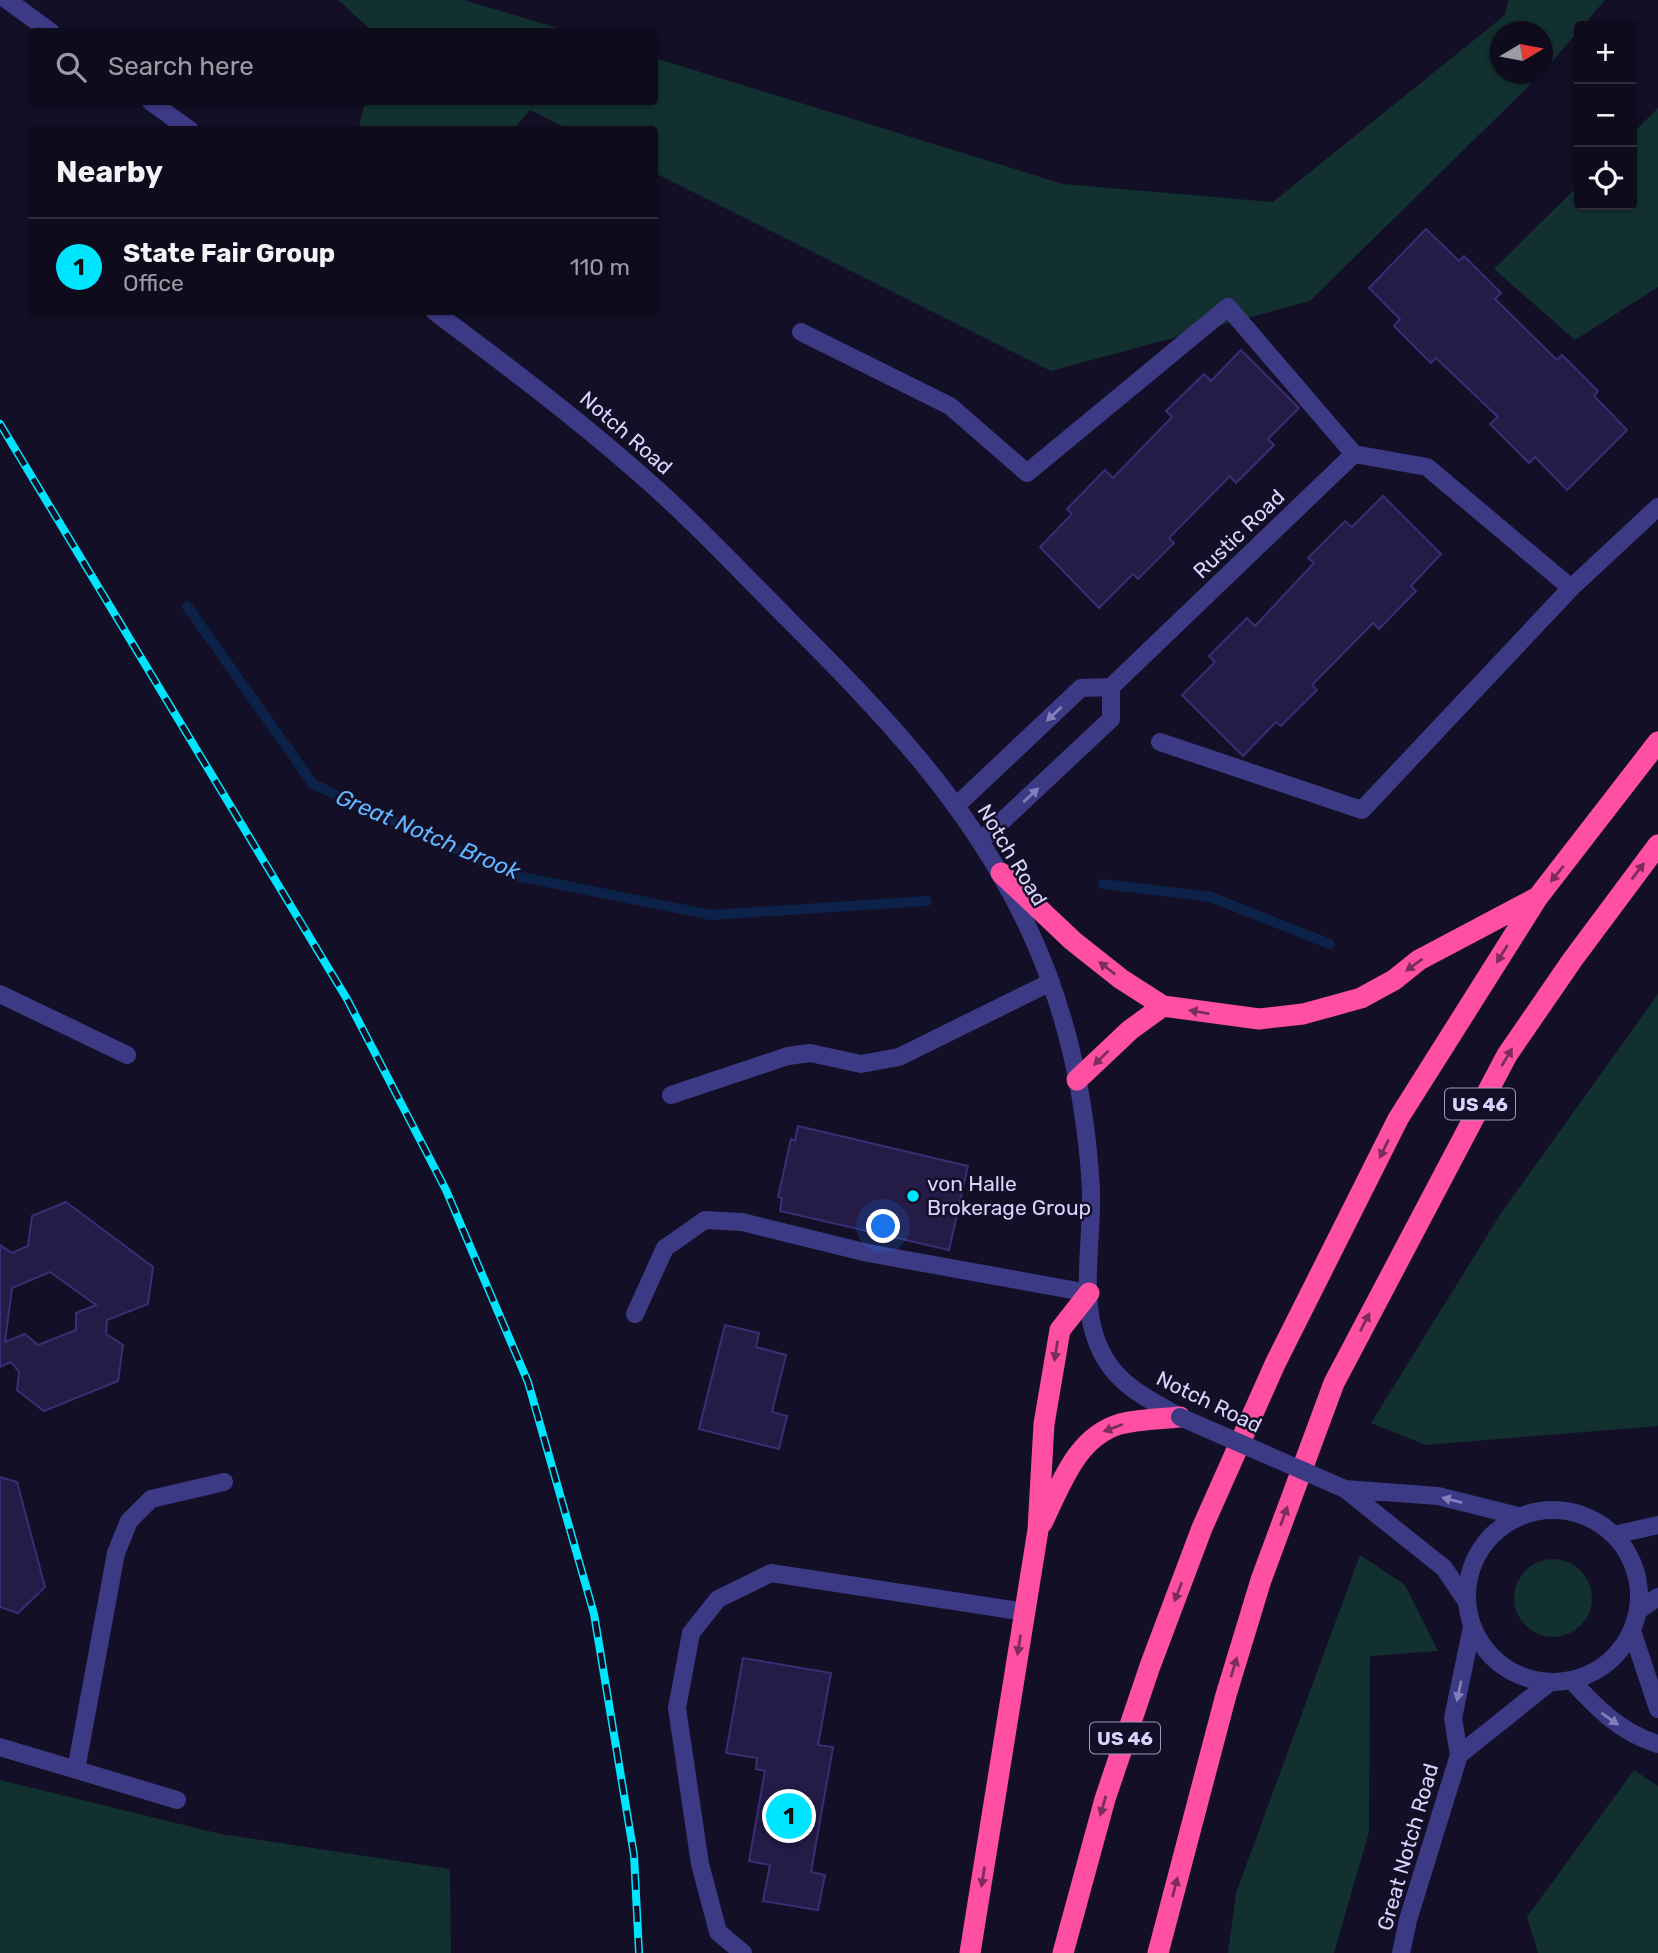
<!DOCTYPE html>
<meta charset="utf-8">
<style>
:root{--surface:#0e0b1c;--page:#171425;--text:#f1f3f6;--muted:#9b9ba3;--line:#2e2b3b;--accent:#00e5ff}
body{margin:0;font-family:Rubik,sans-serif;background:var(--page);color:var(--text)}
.controls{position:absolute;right:21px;top:21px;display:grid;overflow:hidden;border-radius:7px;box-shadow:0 2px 5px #0004}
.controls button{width:63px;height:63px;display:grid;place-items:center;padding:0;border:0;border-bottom:2px solid var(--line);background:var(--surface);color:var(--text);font:35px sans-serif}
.compass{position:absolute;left:1490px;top:21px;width:63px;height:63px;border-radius:50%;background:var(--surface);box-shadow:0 2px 5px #0004;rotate:80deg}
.you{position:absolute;left:884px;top:1227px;width:24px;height:24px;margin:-18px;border:5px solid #fff;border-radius:50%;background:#1a73e8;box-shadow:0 0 0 10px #1a73e833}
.badge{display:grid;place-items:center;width:46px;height:46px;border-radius:50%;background:var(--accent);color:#111;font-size:23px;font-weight:700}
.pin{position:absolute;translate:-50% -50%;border:4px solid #fff;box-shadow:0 2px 7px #0006}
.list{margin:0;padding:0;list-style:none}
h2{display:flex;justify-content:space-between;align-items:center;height:91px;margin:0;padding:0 28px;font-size:30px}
h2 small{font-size:23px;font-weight:400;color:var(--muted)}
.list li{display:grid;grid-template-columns:46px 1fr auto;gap:21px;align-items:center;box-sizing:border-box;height:98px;padding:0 28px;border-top:2px solid var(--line)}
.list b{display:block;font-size:26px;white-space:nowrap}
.list p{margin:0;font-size:23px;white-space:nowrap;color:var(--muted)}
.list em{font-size:23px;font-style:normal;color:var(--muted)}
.icon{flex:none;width:38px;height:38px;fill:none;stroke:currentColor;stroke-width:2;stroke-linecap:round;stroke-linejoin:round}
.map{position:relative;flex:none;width:1658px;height:1953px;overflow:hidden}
.search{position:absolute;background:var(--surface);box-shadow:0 2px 5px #0004;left:28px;top:28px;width:630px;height:77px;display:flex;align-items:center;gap:18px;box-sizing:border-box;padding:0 24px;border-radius:7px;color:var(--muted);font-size:26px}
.panel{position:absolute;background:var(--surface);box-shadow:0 2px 5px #0004;left:28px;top:126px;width:630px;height:189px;border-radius:7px}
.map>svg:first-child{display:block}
</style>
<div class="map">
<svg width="1658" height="1953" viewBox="0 0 1658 1953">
<rect width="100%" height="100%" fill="#130f26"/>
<path fill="#12302f" d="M338,0H464L567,31H372Z
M1508,0H1605L1543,72L1542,32H1500V74H1541L1310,301L1051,371L655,173L654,130L568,129L530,110L514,129L358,130L365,102H654L655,58L1063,184L1273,202L1505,15Z
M1658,108V287L1575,340L1494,269L1579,185V205H1632V134Z
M1658,994V1426L1426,1445L1371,1423L1501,1213Z
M1360,1555L1405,1585L1438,1651L1370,1656L1369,1832L1334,1953H1228L1236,1893Z
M1514 1598a39 39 0 1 1 78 0a39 39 0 1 1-78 0Z
M1634,1770L1658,1786V1953H1538L1527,1917Z
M0,1780L221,1834L450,1869L451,1953H0Z"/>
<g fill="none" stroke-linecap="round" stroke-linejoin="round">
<path stroke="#0c2248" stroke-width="10" d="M187,606L313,784L512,875L711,915L927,901
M1103,884L1211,897L1330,944"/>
</g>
<path fill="#241b47" stroke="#3b2d73" stroke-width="2" fill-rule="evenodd" d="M1426,229L1459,261L1464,256L1501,293L1495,299L1557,360L1562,355L1598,391L1594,396L1627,430L1567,490L1535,457L1529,463L1490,424L1498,417L1436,358L1431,363L1394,326L1400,319L1369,288Z
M1241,350L1299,408L1268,439L1274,445L1236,483L1230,476L1169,538L1174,543L1138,579L1133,574L1099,608L1040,547L1072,514L1067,509L1105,470L1113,478L1172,417L1166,411L1204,374L1211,381Z
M1383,496L1441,554L1411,586L1416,591L1379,629L1373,623L1312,685L1317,690L1281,726L1276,722L1243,756L1182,695L1215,662L1209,656L1247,618L1255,626L1314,563L1308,558L1345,521L1352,527Z
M798,1126L968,1166L949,1250L780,1211L782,1198L778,1197L791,1139L795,1141Z
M66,1202L153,1267L148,1304L107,1320L106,1334L123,1345L118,1381L44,1411L17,1390L19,1372L11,1362L0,1367V1245L12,1253L28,1246L32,1216ZM50,1272L96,1305L76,1313V1330L38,1345L25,1334L5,1342L12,1288Z
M725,1325L759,1333L756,1347L786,1355L772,1412L787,1416L779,1449L699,1429Z
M0,1477L17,1482L45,1587L18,1613L0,1607Z
M743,1658L831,1673L818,1745L833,1747L811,1872L825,1875L818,1910L763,1901L770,1865L749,1861L765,1771L756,1769L757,1758L726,1753Z"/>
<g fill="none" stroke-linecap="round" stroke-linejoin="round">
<path stroke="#3d3a85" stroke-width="18" d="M7,0L51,32
M151,102L190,130
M435,312C503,363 570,413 634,469C689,516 739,570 790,621C883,714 970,804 1027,925C1066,1007 1086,1099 1091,1190C1093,1244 1076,1308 1104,1357C1121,1387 1150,1400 1180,1417
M801,332L950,406L1027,473L1228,307L1354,454
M1160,742L1362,810L1571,588L1658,507
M956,806L1081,688L1111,687L1354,454L1427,467L1571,588
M981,841L1111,719V687
M0,994L127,1055
M671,1095L788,1056L810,1053L861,1064L899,1057L1051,982
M635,1314L665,1248L705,1220L742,1222L868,1253L1089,1293
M1345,1489L1438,1496L1518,1516
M1345,1489L1444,1568L1467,1602
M1467 1596a86 86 0 1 1 172 0a86 86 0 1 1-172 0Z
M1614,1535L1658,1525
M1639,1610L1658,1597
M1632,1631L1658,1709
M1572,1681C1597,1708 1621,1733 1658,1744
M0,1747L177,1800
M1459,1755L1549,1683
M76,1770L116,1553L129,1521L151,1499L224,1482
M743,1953L718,1932L700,1864L677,1708L691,1633L718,1599L771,1573L1025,1612
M1401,1953L1408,1920L1459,1755L1453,1718L1472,1627"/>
<path stroke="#ff4fa3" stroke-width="21" d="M1001,873L1073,941L1121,979L1163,1006L1259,1019L1303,1014L1361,998L1394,980L1419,960L1536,898
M1077,1080L1130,1030L1163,1006
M1042,1523C1061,1485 1076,1437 1120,1424C1139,1419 1161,1419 1180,1417
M970,1953L1038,1530L1044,1424L1060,1330L1089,1293
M1063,1953L1105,1799L1150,1666L1202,1528L1275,1364L1398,1119L1538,897L1658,742
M1158,1953L1226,1695L1261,1580L1334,1383L1507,1055L1573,959L1658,845"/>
<defs>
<path id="rail" d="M0,424L347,999L446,1190L528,1382L594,1614L634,1855L639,1953"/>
</defs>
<use href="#rail" stroke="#00e5ff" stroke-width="8"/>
<use href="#rail" stroke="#130f26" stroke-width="5" stroke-dasharray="16" stroke-linecap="butt"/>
<path stroke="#3d3a85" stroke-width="18" d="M1180,1417L1345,1489"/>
</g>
<defs><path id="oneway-solid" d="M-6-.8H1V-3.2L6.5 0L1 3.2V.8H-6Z" transform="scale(1.75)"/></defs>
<g fill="#837fbc">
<use href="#oneway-solid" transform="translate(1054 714) rotate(137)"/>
<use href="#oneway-solid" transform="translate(1031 795) rotate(-43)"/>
<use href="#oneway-solid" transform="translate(1452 1500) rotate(-166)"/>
<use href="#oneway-solid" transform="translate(1459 1691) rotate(102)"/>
<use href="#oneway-solid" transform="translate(1610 1719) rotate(35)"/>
</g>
<g fill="#7d2c5e">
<use href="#oneway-solid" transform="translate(1638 871) rotate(-53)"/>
<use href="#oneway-solid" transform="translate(1557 874) rotate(129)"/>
<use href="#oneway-solid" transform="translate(1502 954) rotate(122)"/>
<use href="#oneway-solid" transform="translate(1414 965) rotate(144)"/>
<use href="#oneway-solid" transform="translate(1107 968) rotate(-142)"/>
<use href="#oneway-solid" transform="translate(1199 1012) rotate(-170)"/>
<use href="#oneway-solid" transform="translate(1507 1057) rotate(-59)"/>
<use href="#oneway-solid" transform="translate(1101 1058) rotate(136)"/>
<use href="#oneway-solid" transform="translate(1384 1149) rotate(116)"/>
<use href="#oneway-solid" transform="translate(1365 1322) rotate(-63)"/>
<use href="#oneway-solid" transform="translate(1056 1351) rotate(99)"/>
<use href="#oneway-solid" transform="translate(1113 1428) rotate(159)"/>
<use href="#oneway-solid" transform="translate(1284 1516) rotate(-70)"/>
<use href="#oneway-solid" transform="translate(1178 1592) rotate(111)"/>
<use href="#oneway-solid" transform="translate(1019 1645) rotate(99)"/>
<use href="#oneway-solid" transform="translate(1234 1667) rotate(-73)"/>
<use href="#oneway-solid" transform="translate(1103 1806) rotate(106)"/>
<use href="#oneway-solid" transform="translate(983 1877) rotate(99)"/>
<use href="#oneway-solid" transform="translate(1175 1887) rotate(-76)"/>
</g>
<circle fill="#00e5ff" stroke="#130f26" stroke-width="2.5" cx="913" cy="1196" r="7"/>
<g text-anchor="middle" stroke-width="5" stroke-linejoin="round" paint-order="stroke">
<g fill="#130f26" stroke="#9e99be" stroke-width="2">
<rect x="1445" y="1088.5" width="70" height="31" rx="5"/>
<rect x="1090" y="1722.5" width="70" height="31" rx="5"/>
</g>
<g font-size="19" font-weight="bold" fill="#d9d4ff">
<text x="1480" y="1111">US 46</text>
<text x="1125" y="1745">US 46</text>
</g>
<g font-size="21" fill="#d9d4ff" stroke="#130f26">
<text transform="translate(626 433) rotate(41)" y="7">Notch Road</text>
<text transform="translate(1239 534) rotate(-44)" y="7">Rustic Road</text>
<text transform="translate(1012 855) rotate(59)" y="7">Notch Road</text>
<text transform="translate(1209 1402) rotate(26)" y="7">Notch Road</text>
<text transform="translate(1408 1847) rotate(-74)" y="7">Great Notch Road</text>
</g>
<g font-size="21" fill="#d9d4ff" stroke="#130f26" text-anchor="start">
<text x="927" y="1191">von Halle<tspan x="927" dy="24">Brokerage Group</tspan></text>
</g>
<g font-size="23" font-style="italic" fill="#62b6ff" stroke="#130f26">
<text transform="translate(428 834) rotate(23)" y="8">Great Notch Brook</text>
</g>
</g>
</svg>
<div class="controls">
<button>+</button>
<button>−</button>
<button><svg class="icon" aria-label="locate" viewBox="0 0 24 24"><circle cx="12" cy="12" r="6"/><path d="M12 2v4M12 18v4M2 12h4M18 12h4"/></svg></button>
</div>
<svg class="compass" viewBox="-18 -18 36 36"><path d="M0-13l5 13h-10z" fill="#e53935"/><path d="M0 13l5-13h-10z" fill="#9b9ba3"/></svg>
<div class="you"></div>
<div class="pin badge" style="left:789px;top:1816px">1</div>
<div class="search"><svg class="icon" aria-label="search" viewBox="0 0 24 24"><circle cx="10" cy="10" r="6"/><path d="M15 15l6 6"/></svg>Search here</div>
<section class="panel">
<h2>Nearby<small></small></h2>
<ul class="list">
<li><span class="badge">1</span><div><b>State Fair Group</b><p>Office</p></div><em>110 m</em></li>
</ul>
</section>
</div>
